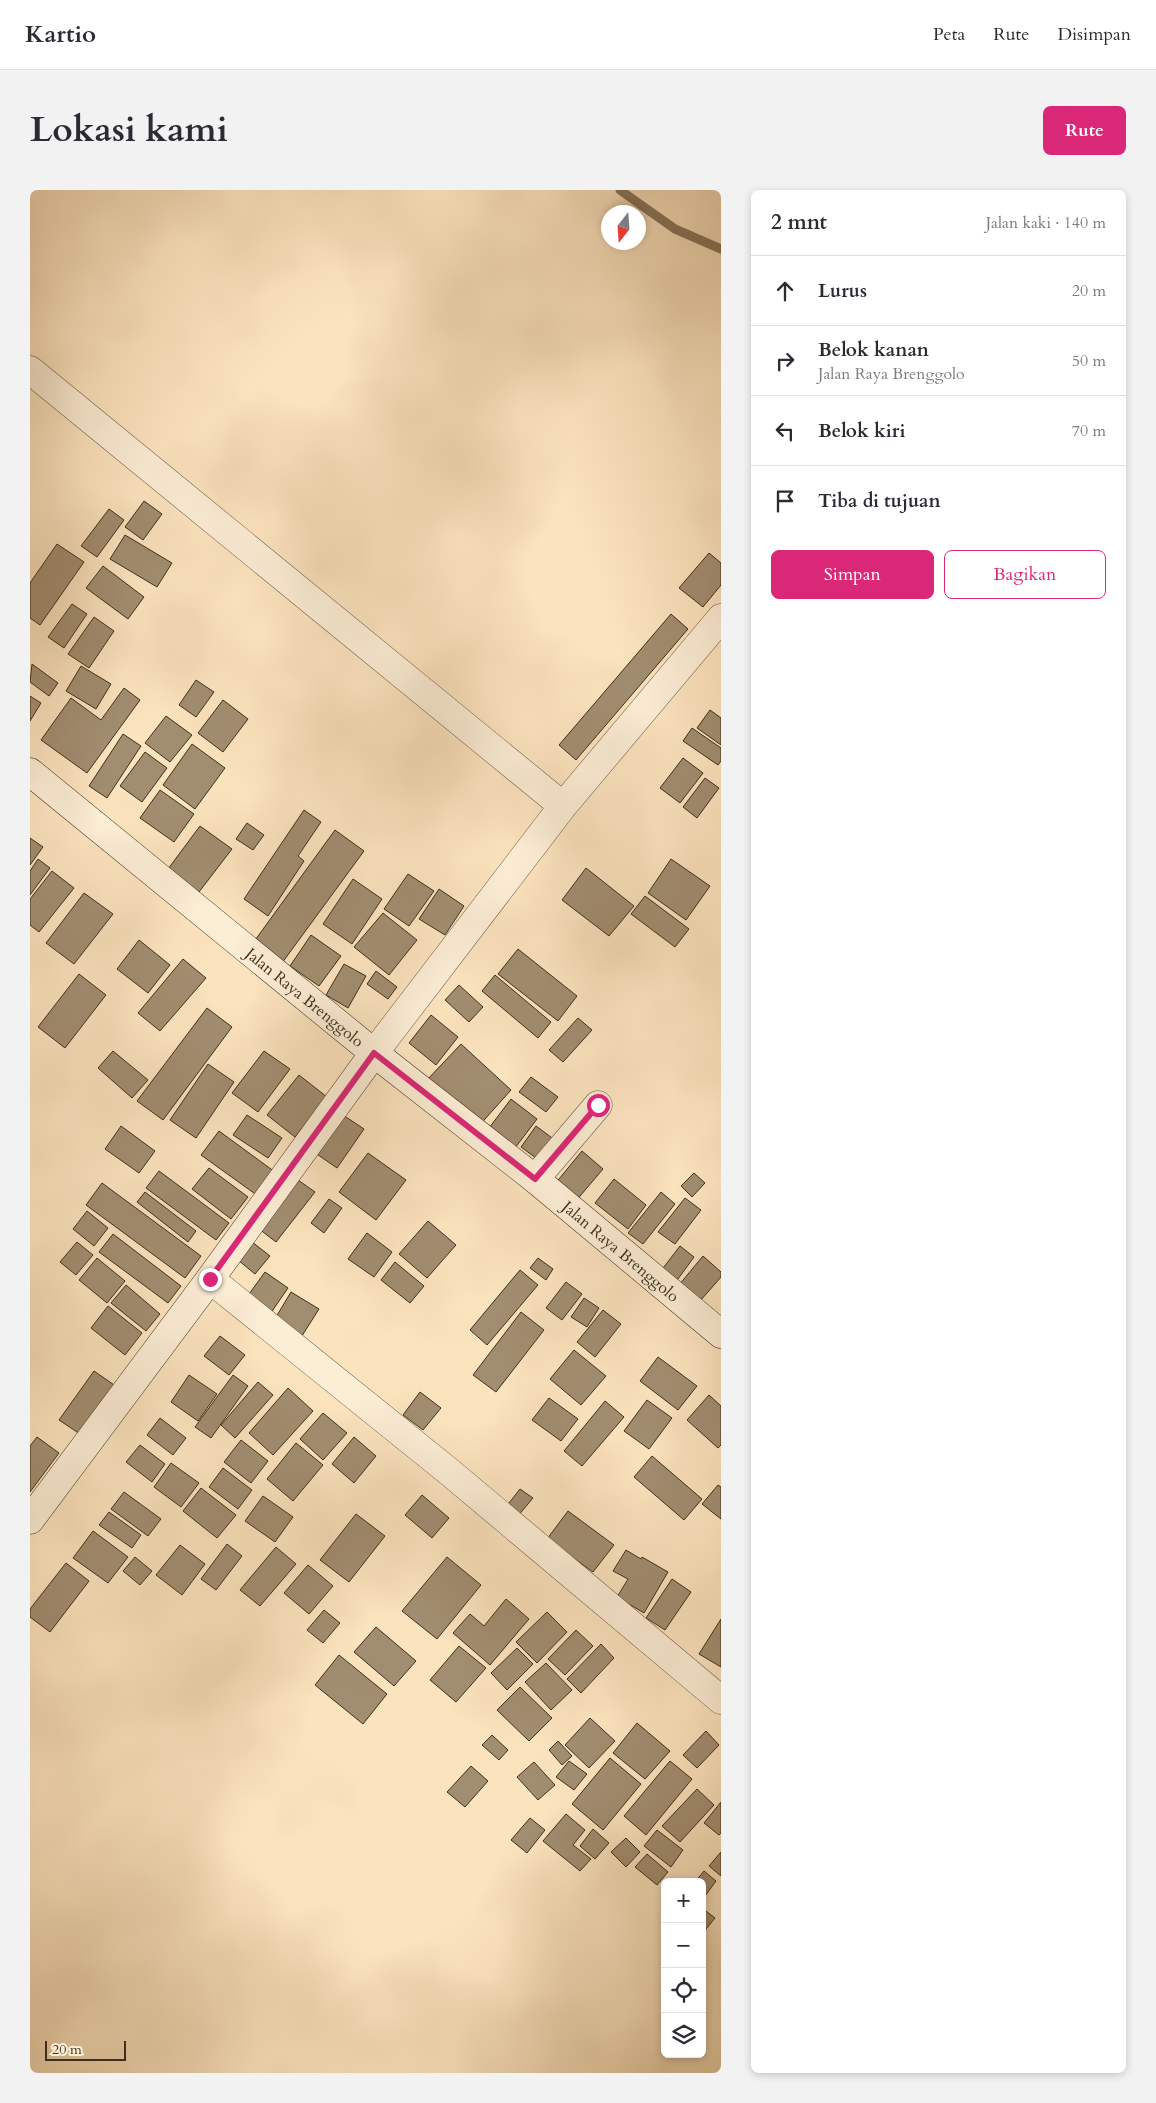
<!DOCTYPE html>
<html lang="id">
<meta charset="utf-8">
<style>
:root{--surface:#fff;--page:#f2f2f3;--text:#2b2b33;--muted:#7c7c81;--line:#e1e1e2;--accent:#db2777}
body{margin:0;font-family:Cardo,serif;background:var(--page);color:var(--text)}
.controls{position:absolute;right:15px;bottom:15px;display:grid;overflow:hidden;border-radius:8px;box-shadow:0 2px 8px #0003}
.controls button{width:45px;height:45px;display:grid;place-items:center;padding:0;border:0;border-bottom:1px solid var(--line);background:var(--surface);color:var(--text);font:25px sans-serif}
.compass{position:absolute;left:571px;top:15px;width:45px;height:45px;border-radius:50%;background:var(--surface);box-shadow:0 2px 8px #0003;rotate:197deg}
.scale{position:absolute;left:15px;bottom:12px;width:81px;box-sizing:border-box;padding-left:5px;border:2px solid #3f2f1b;border-top:0;font-size:14px;line-height:18px;white-space:nowrap;color:#3f2f1b;-webkit-text-stroke:4px #fcedd5;paint-order:stroke}
.stop{position:absolute;width:15px;height:15px;margin:-11px;border:4px solid #db2777;border-radius:50%;background:#fff}
.stop.end{background:#db2777;border-color:#fff;box-shadow:0 1px 5px #0008}
.list{margin:0;padding:0;list-style:none}
h2{display:flex;justify-content:space-between;align-items:center;height:65px;margin:0;padding:0 20px;font-size:21px}
h2 small{font-size:16px;font-weight:400;color:var(--muted)}
.list li{display:grid;grid-template-columns:32px 1fr auto;gap:15px;align-items:center;box-sizing:border-box;height:70px;padding:0 20px;border-top:1px solid var(--line)}
.list b{display:block;font-size:19px;white-space:nowrap}
.list p{margin:0;font-size:16px;white-space:nowrap;color:var(--muted)}
.list em{font-size:16px;font-style:normal;color:var(--muted)}
.actions{display:flex;gap:10px;padding:15px 20px}
.actions a{flex:1;padding:11px 0;border:1px solid var(--accent);border-radius:8px;text-align:center;font-size:18px;color:var(--accent)}
.actions .main{background:var(--accent);color:#fff}
.icon{flex:none;width:28px;height:28px;fill:none;stroke:currentColor;stroke-width:2;stroke-linecap:round;stroke-linejoin:round}
.map{position:relative;flex:none;width:691px;height:1883px;overflow:hidden;border-radius:8px}
header{display:flex;align-items:center;gap:30px;box-sizing:border-box;height:70px;padding:0 25px;background:var(--surface);border-bottom:1px solid var(--line)}
header strong{font-size:24px}
nav{display:flex;gap:28px;margin-inline-start:auto;font-size:18px}
.intro{display:flex;align-items:center;justify-content:space-between;box-sizing:border-box;height:120px;padding:0 30px}
h1{margin:0;font-size:35px}
.button{padding:12px 22px;border-radius:8px;background:var(--accent);color:#fff;font-size:18px;font-weight:700}
main{display:flex;gap:30px;padding:0 30px}
aside{flex:1;background:var(--surface);border-radius:8px;box-shadow:0 2px 8px #0003}
.map>svg:first-child{display:block}
</style>
<header>
<strong>Kartio</strong>
<nav><a>Peta</a><a>Rute</a><a>Disimpan</a></nav>
</header>
<div class="intro"><h1>Lokasi kami</h1><a class="button">Rute</a></div>
<main>
<div class="map">
<svg width="691" height="1883" viewBox="0 0 691 1883">
<rect width="100%" height="100%" fill="#fbe3be"/>
<filter id="stains"><feTurbulence type="fractalNoise" baseFrequency=".004" numOctaves="4"/><feColorMatrix values="0 0 0 0 .2 0 0 0 0 .09 0 0 0 0 .02 0 0 0 .5 -.17"/></filter>
<radialGradient id="worn" r=".72"><stop offset=".6" stop-color="#630" stop-opacity="0"/><stop offset="1" stop-color="#630" stop-opacity=".3"/></radialGradient>
<g fill="none" stroke-linecap="round" stroke-linejoin="round">
<path stroke="#89765c" stroke-width="9" d="M590,0L645,39L691,59"/>
</g>
<path fill="#a18d70" stroke="#3f2f1b" d="M114,311L132,324L113,350L95,337Z
M79,319L94,330L67,367L51,356Z
M95,345L142,373L127,397L80,369Z
M27,354L54,372L10,435L0,428V393Z
M679,363L691,373V395L673,417L649,398Z
M73,376L114,407L98,429L56,398Z
M42,414L57,424L34,458L18,447Z
M641,424L658,439L546,570L529,555Z
M64,427L84,441L59,478L38,464Z
M2,474L28,493L19,506L0,492Z
M51,476L81,494L66,519L36,501Z
M166,490L184,502L166,527L149,515Z
M94,498L110,510L57,583L11,550L41,508L71,530Z
M0,506L11,513L0,531Z
M193,510L218,529L193,562L168,543Z
M680,520L691,528V555L667,538Z
M136,526L162,545L140,572L115,553Z
M662,538L691,558V571L688,575L653,551Z
M93,544L111,556L77,608L59,596Z
M162,554L195,578L165,619L133,595Z
M115,562L137,578L112,612L90,596Z
M653,568L673,583L650,613L630,598Z
M675,588L689,598L667,628L653,617Z
M130,600L164,624L144,652L110,628Z
M274,620L291,632L268,666L274,671L238,726L214,709Z
M217,633L234,645L223,660L206,649Z
M170,636L202,659L169,702L138,679Z
M305,640L334,661L252,773L223,753Z
M0,648L13,657L0,675Z
M8,669L20,678L0,705V681Z
M641,669L680,696L656,730L618,703Z
M556,678L604,716L579,746L532,710Z
M22,681L44,698L9,742L0,735V709Z
M378,684L404,701L379,736L354,719Z
M323,689L352,709L322,754L293,734Z
M409,699L434,716L415,745L389,729Z
M54,703L83,724L44,774L16,753Z
M615,706L659,739L645,757L601,724Z
M353,723L387,750L359,785L324,757Z
M281,745L311,766L289,796L260,776Z
M109,750L140,775L118,803L87,779Z
M488,759L547,806L528,831L468,784Z
M153,769L176,788L130,841L108,823Z
M314,774L336,786L318,818L296,805Z
M346,781L367,797L358,809L337,794Z
M49,784L76,805L35,858L8,837Z
M465,785L521,832L508,848L452,801Z
M429,795L453,817L439,832L415,810Z
M177,818L202,837L133,930L107,911Z
M401,825L428,847L406,875L379,853Z
M548,828L562,840L533,872L519,860Z
M431,854L481,900L447,938L396,891Z
M83,861L118,890L102,908L68,878Z
M234,861L260,879L228,922L202,903Z
M178,874L204,892L166,948L140,930Z
M269,885L297,907L265,947L237,925Z
M501,887L528,907L516,922L489,902Z
M481,909L507,929L482,962L456,942Z
M307,921L334,939L307,978L281,960Z
M217,925L252,948L238,968L203,945Z
M91,936L125,961L109,983L75,959Z
M506,936L529,953L514,974L491,957Z
M189,941L245,982L228,1006L171,965Z
M552,961L573,979L545,1012L524,995Z
M338,963L376,990L346,1030L309,1002Z
M179,978L218,1007L201,1029L162,999Z
M129,981L199,1033L186,1050L116,998Z
M664,983L675,993L662,1007L651,996Z
M261,985L285,1002L246,1052L224,1035Z
M584,989L616,1015L598,1039L565,1013Z
M72,993L171,1066L155,1088L56,1015Z
M115,1002L166,1041L158,1052L107,1012Z
M631,1002L645,1014L613,1054L598,1043Z
M655,1008L671,1020L645,1054L628,1042Z
M299,1009L312,1018L294,1043L281,1033Z
M57,1021L78,1038L64,1056L43,1039Z
M398,1031L426,1055L397,1088L369,1064Z
M337,1043L362,1062L344,1087L318,1069Z
M83,1044L151,1096L138,1113L69,1062Z
M217,1048L240,1066L225,1084L202,1065Z
M47,1052L63,1065L46,1085L30,1072Z
M650,1056L664,1067L645,1093L630,1082Z
M673,1066L691,1082V1087L664,1118L644,1101Z
M67,1068L95,1091L77,1113L49,1090Z
M508,1068L523,1079L516,1090L500,1078Z
M365,1072L394,1096L380,1113L351,1090Z
M490,1080L508,1095L457,1155L440,1140Z
M235,1082L258,1098L238,1127L214,1111Z
M536,1092L552,1104L532,1130L516,1118Z
M96,1095L130,1124L116,1141L81,1113Z
M261,1102L289,1119L270,1149L243,1132Z
M554,1108L569,1118L557,1137L541,1127Z
M78,1116L112,1143L95,1165L61,1138Z
M573,1120L591,1134L565,1167L547,1152Z
M491,1122L514,1140L466,1202L443,1185Z
M190,1146L215,1165L199,1185L174,1166Z
M544,1160L576,1186L551,1215L520,1189Z
M628,1167L667,1196L648,1220L610,1191Z
M64,1181L87,1197L53,1246L29,1230Z
M159,1185L187,1204L168,1231L141,1212Z
M203,1185L218,1196L181,1248L165,1237Z
M228,1192L243,1205L205,1248L191,1235Z
M258,1198L283,1221L243,1265L219,1243Z
M390,1202L411,1218L393,1240L373,1225Z
M679,1205L691,1216V1255L688,1258L657,1230Z
M519,1208L548,1229L531,1251L502,1230Z
M617,1210L642,1228L619,1259L594,1241Z
M575,1211L594,1227L552,1276L534,1261Z
M293,1223L317,1243L293,1270L270,1249Z
M130,1228L156,1248L143,1265L117,1245Z
M7,1247L29,1263L0,1302V1256Z
M324,1247L346,1266L324,1293L302,1274Z
M211,1250L238,1271L221,1293L194,1272Z
M266,1253L293,1275L263,1311L237,1289Z
M110,1255L135,1274L122,1292L96,1272Z
M622,1266L672,1309L654,1330L604,1287Z
M141,1273L169,1293L151,1317L124,1297Z
M193,1278L222,1300L208,1319L179,1297Z
M688,1295L691,1297V1329L672,1314Z
M171,1298L206,1325L187,1348L153,1321Z
M490,1299L503,1308L487,1327L475,1318Z
M94,1302L131,1329L118,1346L81,1319Z
M392,1305L419,1328L402,1348L375,1325Z
M233,1306L263,1327L245,1352L215,1331Z
M538,1321L584,1355L563,1382L517,1349Z
M79,1322L111,1345L102,1358L69,1335Z
M326,1324L355,1346L319,1392L290,1370Z
M63,1341L98,1367L78,1393L43,1368Z
M197,1354L212,1366L186,1400L171,1389Z
M150,1355L175,1374L152,1405L126,1385Z
M246,1357L266,1374L230,1416L210,1400Z
M596,1360L611,1369L612,1367L638,1382L614,1423L587,1407L598,1389L583,1381Z
M105,1367L122,1381L110,1395L93,1381Z
M417,1367L451,1395L407,1449L372,1421Z
M36,1373L59,1391L20,1442L0,1427V1419Z
M278,1375L303,1396L279,1424L254,1403Z
M642,1389L661,1402L635,1440L616,1428Z
M476,1409L499,1429L460,1475L423,1443L440,1424L454,1436Z
M294,1420L310,1433L293,1453L277,1440Z
M517,1422L537,1442L507,1473L486,1452Z
M691,1429V1477L669,1464Z
M346,1437L386,1471L364,1496L324,1462Z
M546,1440L563,1456L535,1485L518,1469Z
M571,1454L584,1468L551,1503L537,1489Z
M429,1456L456,1478L426,1512L400,1490Z
M487,1458L503,1474L477,1500L461,1483Z
M309,1465L357,1504L333,1534L285,1495Z
M516,1473L542,1500L521,1520L495,1492Z
M490,1497L522,1528L499,1551L467,1520Z
M560,1528L585,1551L559,1578L535,1555Z
M607,1533L640,1561L615,1589L583,1563Z
M676,1541L689,1555L667,1578L653,1565Z
M462,1545L478,1560L469,1570L452,1555Z
M528,1551L542,1566L532,1575L519,1560Z
M580,1568L611,1594L573,1640L542,1614Z
M539,1571L557,1584L544,1600L526,1587Z
M640,1571L662,1589L616,1645L594,1626Z
M504,1572L525,1595L508,1610L487,1587Z
M441,1576L458,1591L435,1617L417,1602Z
M667,1599L684,1615L650,1652L632,1636Z
M691,1612V1643L689,1645L674,1633Z
M536,1624L555,1640L543,1655L561,1669L550,1681L513,1651Z
M500,1628L515,1640L497,1663L481,1650Z
M563,1639L579,1653L565,1669L550,1656Z
M627,1640L653,1660L641,1677L614,1656Z
M596,1648L610,1662L596,1677L581,1662Z
M691,1662V1686L679,1676Z
M617,1664L638,1682L627,1695L605,1677Z
M674,1681L686,1691L675,1706L672,1704V1692H665Z
M672,1718L685,1728L672,1744Z"/>
<g fill="none" stroke-linecap="round" stroke-linejoin="round">
<defs>
<path id="street" d="M0,180L533,616
M344,863L533,616L691,428
M505,989L568,915
M180,1089L417,1280L691,1510"/>
<path id="secondary" d="M0,582L344,863L505,989L691,1144
M0,1330L180,1089L344,863"/>
</defs>
<use href="#street" stroke="#6e5c44" stroke-width="29"/>
<use href="#secondary" stroke="#3f2f1b" stroke-width="29"/>
<use href="#street" stroke="#fcedd5" stroke-width="28"/>
<use href="#secondary" stroke="#fcedd5" stroke-width="28"/>
</g>
<g fill="none" stroke-linecap="round" stroke-linejoin="round">
<path stroke="#db2777" stroke-width="6" d="M180,1089L344,863L505,989L568,915"/>
</g>
<g text-anchor="middle" stroke-width="4" stroke-linejoin="round" paint-order="stroke">
<g font-size="16" fill="#3f2f1b" stroke="#fcedd5">
<text transform="translate(275 807) rotate(39)" y="6">Jalan Raya Brenggolo</text>
<text transform="translate(591 1061) rotate(40)" y="6">Jalan Raya Brenggolo</text>
</g>
</g>
<rect width="100%" height="100%" filter="url(#stains)"/>
<rect width="100%" height="100%" fill="url(#worn)"/>
</svg>
<div class="controls">
<button>+</button>
<button>−</button>
<button><svg class="icon" aria-label="locate" viewBox="0 0 24 24"><circle cx="12" cy="12" r="6"/><path d="M12 2v4M12 18v4M2 12h4M18 12h4"/></svg></button>
<button><svg class="icon" aria-label="layers" viewBox="0 0 24 24"><path d="M12 4l9 5-9 5-9-5zM3 14l9 5 9-5"/></svg></button>
</div>
<svg class="compass" viewBox="-18 -18 36 36"><path d="M0-13l5 13h-10z" fill="#e53935"/><path d="M0 13l5-13h-10z" fill="#7c7c81"/></svg>
<div class="scale">20 m</div>
<div class="stop" style="left:568px;top:915px"></div>
<div class="stop end" style="left:180px;top:1089px"></div>
</div>
<aside>
<h2>2 mnt<small>Jalan kaki · 140 m</small></h2>
<ul class="list">
<li><svg class="icon" aria-label="ahead" viewBox="0 0 24 24"><path d="M12 20V5M6 11l6-6 6 6"/></svg><div><b>Lurus</b></div><em>20 m</em></li>
<li><svg class="icon" aria-label="right" viewBox="0 0 24 24"><path d="M7 20v-9h11M14 6l5 5-5 5"/></svg><div><b>Belok kanan</b><p>Jalan Raya Brenggolo</p></div><em>50 m</em></li>
<li><svg class="icon" aria-label="left" viewBox="0 0 24 24"><path d="M17 20v-9H6M10 6l-5 5 5 5"/></svg><div><b>Belok kiri</b></div><em>70 m</em></li>
<li><svg class="icon" aria-label="arrive" viewBox="0 0 24 24"><path d="M6 21V4h12l-3 4 3 4H6"/></svg><div><b>Tiba di tujuan</b></div></li>
</ul>
<div class="actions"><a class="main">Simpan</a><a>Bagikan</a></div>
</aside>
</main>
